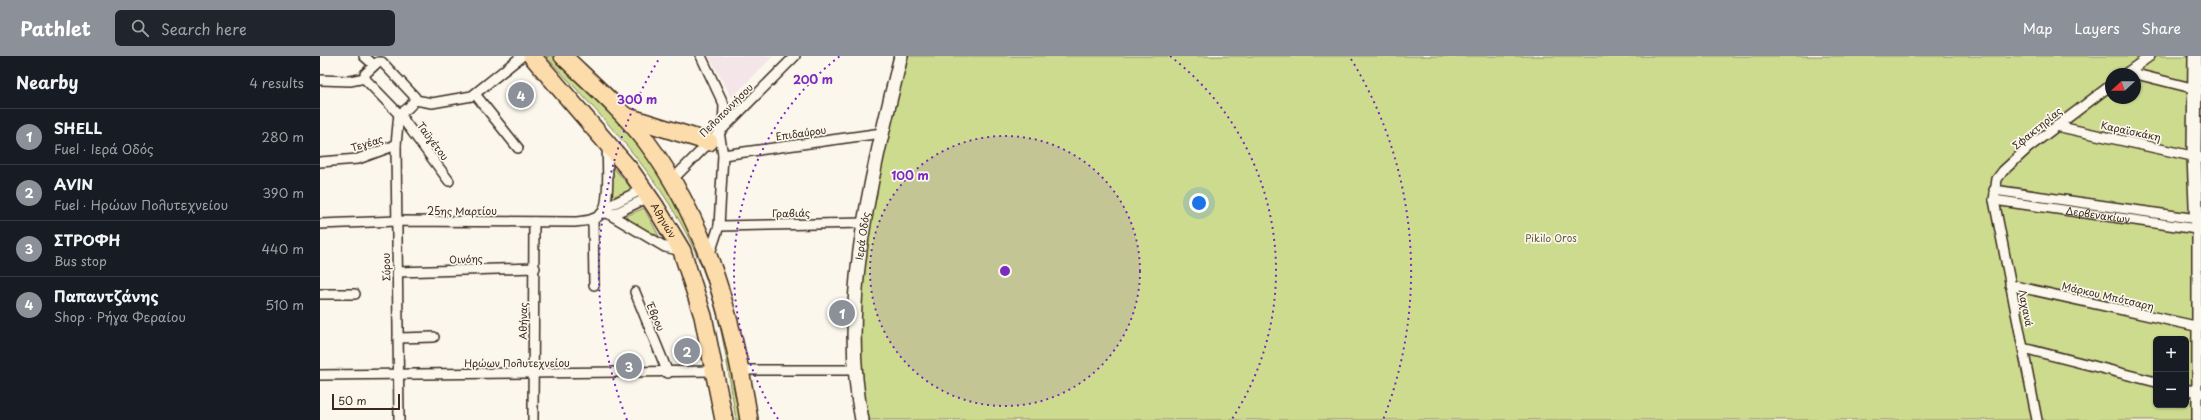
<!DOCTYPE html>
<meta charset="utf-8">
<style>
:root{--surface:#171b24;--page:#20242c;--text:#f1f3f6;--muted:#9ea1a6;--line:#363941;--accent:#8c9099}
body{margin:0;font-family:"Playpen Sans",sans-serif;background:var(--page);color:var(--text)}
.controls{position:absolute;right:12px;bottom:12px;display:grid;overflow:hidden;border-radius:6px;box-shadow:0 1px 3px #0004}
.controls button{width:36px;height:36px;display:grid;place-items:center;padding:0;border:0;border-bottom:1px solid var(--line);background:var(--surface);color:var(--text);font:20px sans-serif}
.compass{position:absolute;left:1785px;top:12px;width:36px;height:36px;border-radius:50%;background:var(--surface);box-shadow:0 1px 3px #0004;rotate:249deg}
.scale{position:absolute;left:12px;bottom:10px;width:68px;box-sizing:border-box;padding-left:4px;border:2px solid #3b2a1e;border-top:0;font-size:11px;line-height:14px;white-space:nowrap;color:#3b2a1e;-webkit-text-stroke:3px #fbf7ec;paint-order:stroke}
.you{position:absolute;left:879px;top:147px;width:14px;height:14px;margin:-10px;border:3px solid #fff;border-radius:50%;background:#1a73e8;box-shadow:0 0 0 6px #1a73e833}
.badge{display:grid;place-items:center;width:26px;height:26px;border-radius:50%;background:var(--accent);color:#fff;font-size:13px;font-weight:700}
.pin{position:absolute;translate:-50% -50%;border:2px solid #fff;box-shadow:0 1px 4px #0006}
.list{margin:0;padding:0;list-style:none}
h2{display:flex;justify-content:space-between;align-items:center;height:52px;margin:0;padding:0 16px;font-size:17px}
h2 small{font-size:13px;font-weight:400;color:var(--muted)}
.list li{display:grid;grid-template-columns:26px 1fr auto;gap:12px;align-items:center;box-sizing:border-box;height:56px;padding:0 16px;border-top:1px solid var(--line)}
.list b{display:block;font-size:15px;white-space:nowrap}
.list p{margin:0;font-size:13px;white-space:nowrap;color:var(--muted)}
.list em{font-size:13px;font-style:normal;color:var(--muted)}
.icon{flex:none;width:22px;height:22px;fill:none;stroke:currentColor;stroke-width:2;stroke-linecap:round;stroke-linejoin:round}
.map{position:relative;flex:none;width:1881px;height:364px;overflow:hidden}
header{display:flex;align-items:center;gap:24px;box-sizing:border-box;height:56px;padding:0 20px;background:var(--accent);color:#fff}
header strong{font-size:19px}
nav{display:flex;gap:22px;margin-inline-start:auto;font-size:14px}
.search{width:280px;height:36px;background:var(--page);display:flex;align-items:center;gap:10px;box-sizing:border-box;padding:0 14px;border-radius:6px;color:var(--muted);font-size:15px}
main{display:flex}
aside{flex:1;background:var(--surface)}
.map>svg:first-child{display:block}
</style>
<header>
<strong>Pathlet</strong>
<div class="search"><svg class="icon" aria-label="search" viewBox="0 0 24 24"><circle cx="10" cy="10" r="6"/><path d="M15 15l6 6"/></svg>Search here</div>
<nav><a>Map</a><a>Layers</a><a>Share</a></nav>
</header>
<main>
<aside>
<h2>Nearby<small>4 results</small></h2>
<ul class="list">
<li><span class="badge">1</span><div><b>SHELL</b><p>Fuel · Ιερά Οδός</p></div><em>280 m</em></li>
<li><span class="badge">2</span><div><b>AVIN</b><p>Fuel · Ηρώων Πολυτεχνείου</p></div><em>390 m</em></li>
<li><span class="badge">3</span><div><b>ΣΤΡΟΦΗ</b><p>Bus stop</p></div><em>440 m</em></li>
<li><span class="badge">4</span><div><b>Παπαντζάνης</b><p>Shop · Ρήγα Φεραίου</p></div><em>510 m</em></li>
</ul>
</aside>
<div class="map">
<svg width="1881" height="364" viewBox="0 0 1881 364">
<rect width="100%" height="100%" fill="#fbf7ec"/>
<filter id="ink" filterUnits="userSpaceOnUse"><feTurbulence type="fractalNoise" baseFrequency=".025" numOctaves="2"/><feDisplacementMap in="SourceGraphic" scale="8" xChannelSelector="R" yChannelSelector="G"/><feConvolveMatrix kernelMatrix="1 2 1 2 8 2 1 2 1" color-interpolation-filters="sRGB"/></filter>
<g filter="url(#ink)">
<path fill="#f4e5e9" d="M389,0H453L412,42Z"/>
<path fill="#cddb8f" stroke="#848256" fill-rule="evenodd" d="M226,0H237L336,108L351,137L393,225L425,364H416C409,319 403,271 388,228C356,134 291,71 226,0Z
M581,0H1881V364H542L538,228ZM1791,18H1815V42H1791ZM1836,283H1866V349H1836Z
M290,108L312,133L292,141Z
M324,152L340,182L304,161Z"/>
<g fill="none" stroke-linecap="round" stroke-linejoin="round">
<defs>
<g id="street">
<path d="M44,0L54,9"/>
<path d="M381,0L404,49L403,72"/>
<path d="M58,6H62L95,41C94,48 84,57 78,57L45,23V18Z"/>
<path d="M1808,16L1880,34"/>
<path d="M1805,18L1830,0"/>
<path d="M0,24L30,25L45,22"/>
<path d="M155,38L198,92"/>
<path d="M95,44L112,47L152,40L202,0"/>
<path d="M80,57L85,66L129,125"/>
<path d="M1736,70L1881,102"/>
<path d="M403,99L562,77"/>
<path d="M0,106L38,103L76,89"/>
<path d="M352,124L475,0"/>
<path d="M323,133L291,149L282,157L294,158L329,141"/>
<path d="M1674,134L1877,163"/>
<path id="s1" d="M1674,144L1877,173V364"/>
<path d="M289,158L345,191L362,195"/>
<path d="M273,163L274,229"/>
<path d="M0,168L77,165L255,166C264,165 274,165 281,158C291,149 287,102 287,88"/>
<path d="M399,170L544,167"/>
<path d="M389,200L399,170L403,99L399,76"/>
<path d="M77,216L215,212"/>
<path d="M1690,229L1880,271"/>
<path d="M315,236L348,317"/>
<path d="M0,238H35"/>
<path d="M78,282L114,281"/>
<path d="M1703,292L1836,326"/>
<path d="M420,314H534"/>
<path d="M0,319L395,315"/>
<path d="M1866,333L1881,337"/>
<path d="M79,364L76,89L79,57"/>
<path d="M213,364L214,166"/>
<path d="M1717,364L1674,144L1677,123L1683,115L1708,92L1791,29"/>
</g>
<g id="secondary">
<path d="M1875,0L1874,100L1877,173L1881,174"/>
<path id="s2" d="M542,364C518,246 553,114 581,0"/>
</g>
<g id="highway">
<path id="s3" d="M212,0L310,114L335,150L362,195L383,260L404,364"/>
<path d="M243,0C271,27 302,54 326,85C388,168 413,264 429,364"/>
<path d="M305,60L389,86"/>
</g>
</defs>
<use href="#street" stroke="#3b2a1e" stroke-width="12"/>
<use href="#secondary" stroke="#3b2a1e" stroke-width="16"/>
<use href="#highway" stroke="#3b2a1e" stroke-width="20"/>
<use href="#street" stroke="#fbf7ec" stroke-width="9"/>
<use href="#secondary" stroke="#fbf7ec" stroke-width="13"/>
<use href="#highway" stroke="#fddcac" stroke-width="17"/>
</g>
</g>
<circle cx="685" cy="215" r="135" fill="#7b2cbf" fill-opacity=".12"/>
<g fill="none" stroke="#7b2cbf" stroke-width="2" stroke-dasharray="2 4">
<circle cx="685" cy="215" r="135"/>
<path d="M458 363A271 271 0 0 1 520 0M850 0A271 271 0 0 1 912 363"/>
<path d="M307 364A406 406 0 0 1 339 3M1031 3A406 406 0 0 1 1063 364"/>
</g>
<g text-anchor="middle" stroke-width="3.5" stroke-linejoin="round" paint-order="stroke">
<g font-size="10" fill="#3b2a1e" stroke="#fbf7ec">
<text transform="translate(406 54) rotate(-45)" y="4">Πελοποννήσου</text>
<text transform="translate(1717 72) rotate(-39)" y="4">Σφακτηρίας</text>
<text transform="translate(1811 75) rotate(12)" y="4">Καραϊσκάκη</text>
<text transform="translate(481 77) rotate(-8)" y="4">Επιδαύρου</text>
<text transform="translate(113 85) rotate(53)" y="4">Ταϋγέτου</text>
<text transform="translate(47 87) rotate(-17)" y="4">Τεγέας</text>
<text x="142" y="159">25ης Μαρτίου</text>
<text transform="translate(471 157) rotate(-1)" y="4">Γραβιάς</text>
<text dy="4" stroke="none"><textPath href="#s1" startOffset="105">Δερβενακίων</textPath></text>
<text dy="4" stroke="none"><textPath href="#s3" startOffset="211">Αθηνών</textPath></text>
<text dy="4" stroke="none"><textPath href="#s2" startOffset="185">Ιερά Οδός</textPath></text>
<text transform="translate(146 203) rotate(-2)" y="4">Οινόης</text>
<text transform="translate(66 211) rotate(-91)" y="4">Σύρου</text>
<text transform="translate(1788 240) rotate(13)" y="4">Μάρκου Μπότσαρη</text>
<text transform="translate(1706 252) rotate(79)" y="4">Λαχανά</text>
<text transform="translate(336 261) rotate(67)" y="4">Έβρου</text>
<text transform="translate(203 265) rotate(-89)" y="4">Αθήνας</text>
<text x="197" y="311">Ηρώων Πολυτεχνείου</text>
</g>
<g font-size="10" fill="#60563a" stroke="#fbf7ec">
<text x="1231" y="186">Pikilo Oros</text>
</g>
</g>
<circle cx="685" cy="215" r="6" fill="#7b2cbf" stroke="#fbf7ec" stroke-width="2"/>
<g font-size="12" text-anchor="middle" font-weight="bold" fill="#7b2cbf" stroke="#fbf7ec" stroke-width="3.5" stroke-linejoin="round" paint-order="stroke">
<text x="493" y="28">200 m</text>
<text x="317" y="48">300 m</text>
<text x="590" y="124">100 m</text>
</g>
</svg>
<div class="controls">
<button>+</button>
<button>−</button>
</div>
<svg class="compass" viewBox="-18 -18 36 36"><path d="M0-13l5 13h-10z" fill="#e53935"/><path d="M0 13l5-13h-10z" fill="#9ea1a6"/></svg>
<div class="scale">50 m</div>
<div class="you"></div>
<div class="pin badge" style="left:522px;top:257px">1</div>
<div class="pin badge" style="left:367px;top:295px">2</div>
<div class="pin badge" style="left:309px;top:310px">3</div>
<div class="pin badge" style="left:201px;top:39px">4</div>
</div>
</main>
